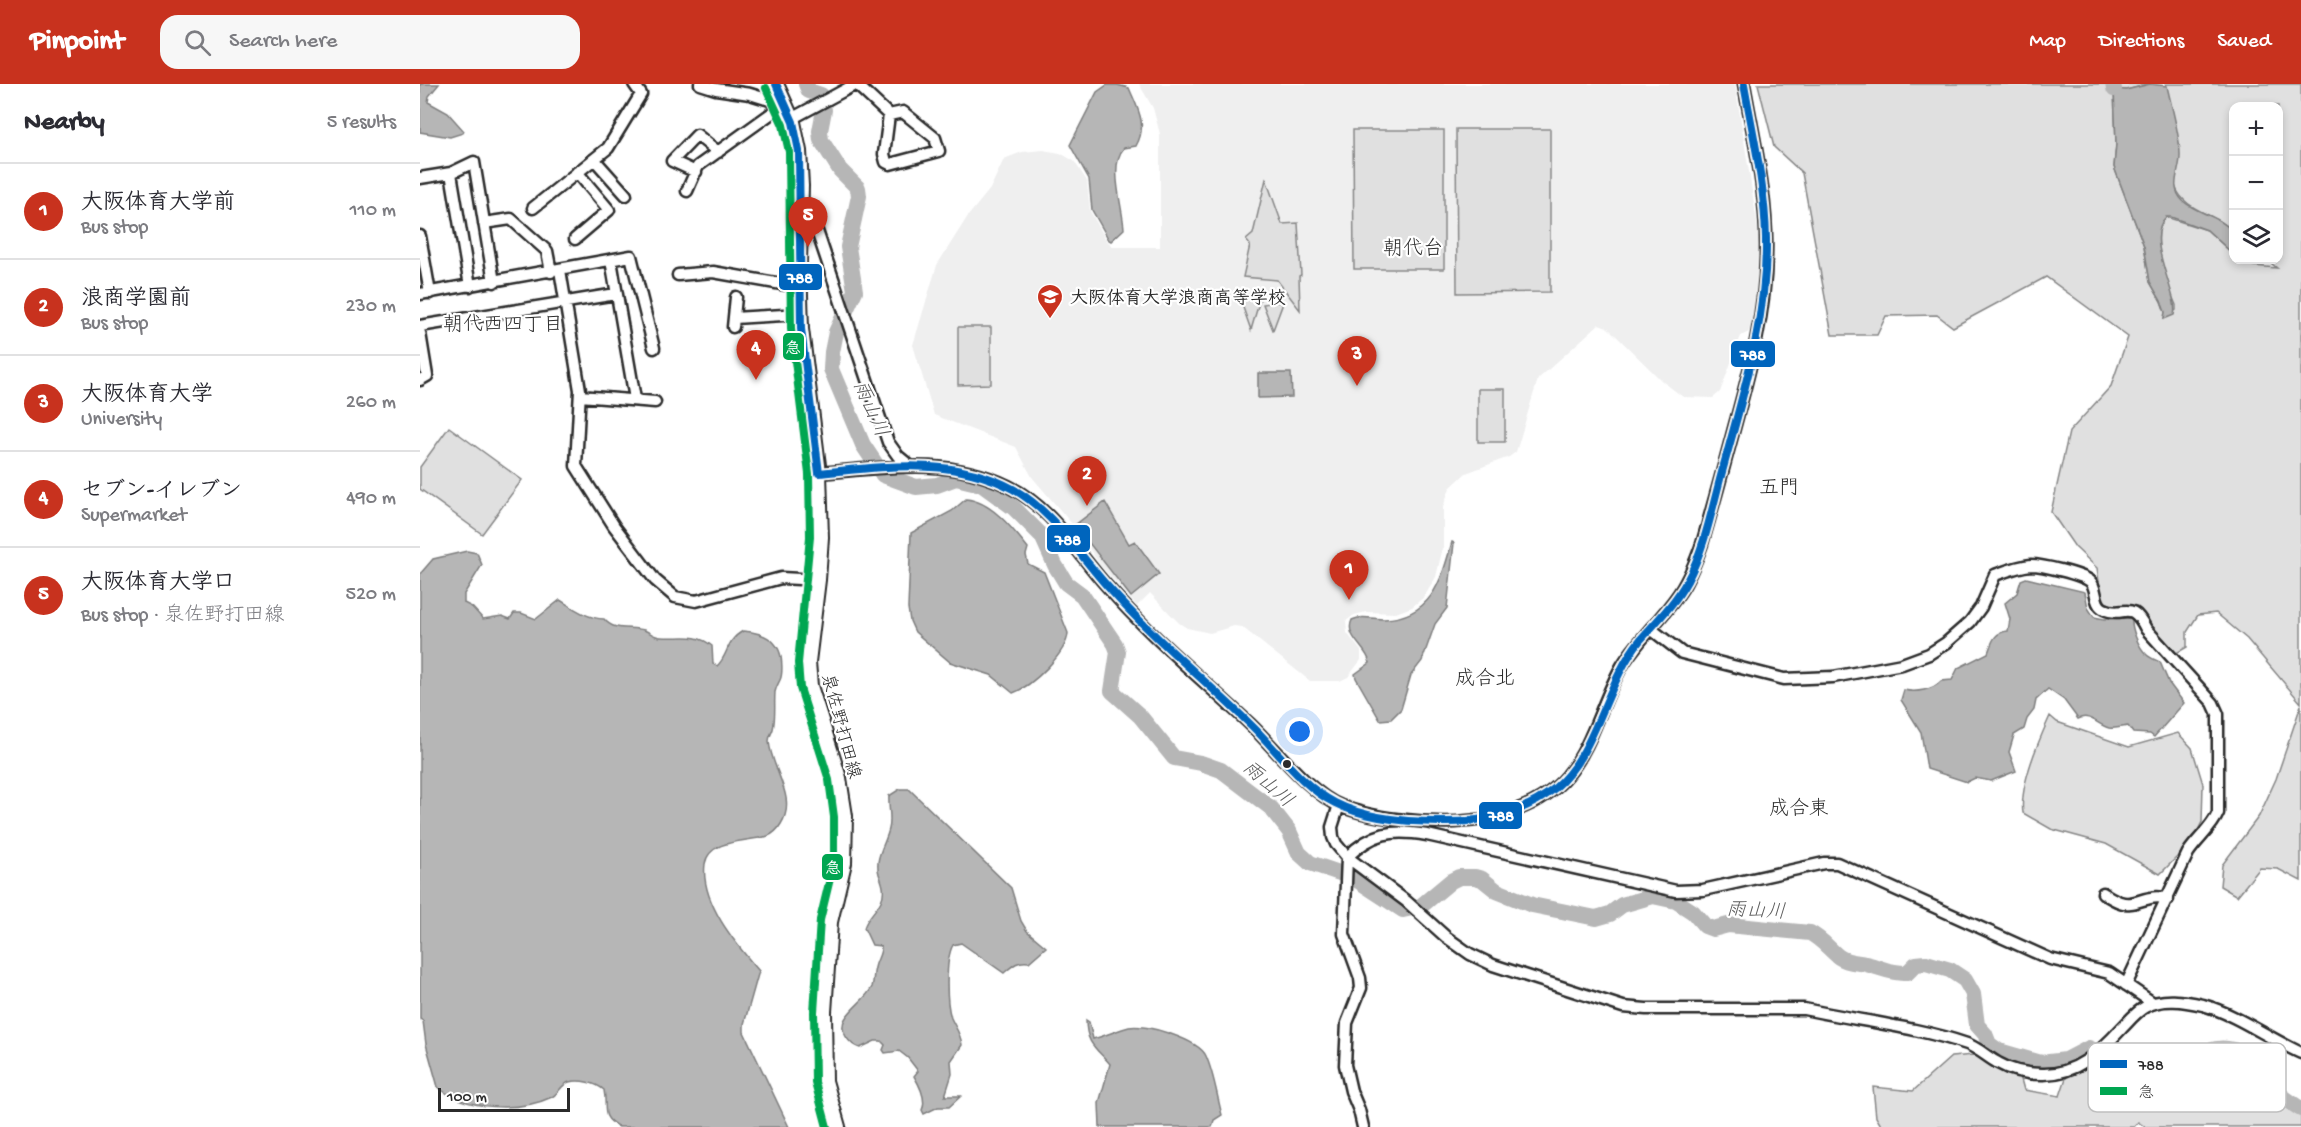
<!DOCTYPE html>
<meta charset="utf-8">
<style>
:root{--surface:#fff;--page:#f7f7f7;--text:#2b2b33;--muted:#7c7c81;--line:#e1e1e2;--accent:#c8321e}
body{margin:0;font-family:"Gochi Hand","Klee One",sans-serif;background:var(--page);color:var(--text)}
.controls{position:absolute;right:18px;top:18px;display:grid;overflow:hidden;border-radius:12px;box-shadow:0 3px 9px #0003}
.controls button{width:54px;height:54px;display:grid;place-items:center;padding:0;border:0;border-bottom:2px solid var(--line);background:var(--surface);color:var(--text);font:30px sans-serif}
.scale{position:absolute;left:18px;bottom:15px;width:132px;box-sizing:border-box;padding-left:6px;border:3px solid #2b2b2b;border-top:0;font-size:16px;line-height:21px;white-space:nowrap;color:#2b2b2b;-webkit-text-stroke:4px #fff;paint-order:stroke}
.you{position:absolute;left:880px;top:648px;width:21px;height:21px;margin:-15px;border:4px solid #fff;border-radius:50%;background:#1a73e8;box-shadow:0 0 0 9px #1a73e833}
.badge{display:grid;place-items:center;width:39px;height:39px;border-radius:50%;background:var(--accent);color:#fff;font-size:20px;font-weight:700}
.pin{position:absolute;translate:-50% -50px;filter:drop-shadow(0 2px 3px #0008)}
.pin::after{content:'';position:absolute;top:32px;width:21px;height:18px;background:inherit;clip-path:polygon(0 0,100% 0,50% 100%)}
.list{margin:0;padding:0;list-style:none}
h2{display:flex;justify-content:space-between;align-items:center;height:78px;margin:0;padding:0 24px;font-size:26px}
h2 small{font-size:20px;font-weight:400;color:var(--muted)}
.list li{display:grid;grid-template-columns:39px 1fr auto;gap:18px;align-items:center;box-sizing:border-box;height:96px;padding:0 24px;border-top:2px solid var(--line)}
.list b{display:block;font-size:22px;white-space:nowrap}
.list p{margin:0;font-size:20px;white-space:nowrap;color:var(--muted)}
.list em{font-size:20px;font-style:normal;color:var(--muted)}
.icon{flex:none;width:33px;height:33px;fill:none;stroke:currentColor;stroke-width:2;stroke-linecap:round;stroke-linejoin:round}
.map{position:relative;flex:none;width:1881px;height:1043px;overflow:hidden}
header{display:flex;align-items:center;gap:36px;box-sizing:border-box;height:84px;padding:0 30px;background:var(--accent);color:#fff}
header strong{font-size:28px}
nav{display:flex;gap:33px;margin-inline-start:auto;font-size:21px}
.search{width:420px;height:54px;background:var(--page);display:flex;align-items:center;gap:15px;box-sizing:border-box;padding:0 21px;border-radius:18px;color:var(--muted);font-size:22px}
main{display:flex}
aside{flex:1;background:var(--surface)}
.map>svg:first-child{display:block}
</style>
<header>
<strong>Pinpoint</strong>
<div class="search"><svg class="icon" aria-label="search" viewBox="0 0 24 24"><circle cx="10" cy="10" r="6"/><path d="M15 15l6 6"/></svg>Search here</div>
<nav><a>Map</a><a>Directions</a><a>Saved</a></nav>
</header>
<main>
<aside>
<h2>Nearby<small>5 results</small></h2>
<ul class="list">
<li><span class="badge">1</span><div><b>大阪体育大学前</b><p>Bus stop</p></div><em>110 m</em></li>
<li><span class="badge">2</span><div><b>浪商学園前</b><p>Bus stop</p></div><em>230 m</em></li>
<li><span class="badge">3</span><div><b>大阪体育大学</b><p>University</p></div><em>260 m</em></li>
<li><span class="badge">4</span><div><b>セブン-イレブン</b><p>Supermarket</p></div><em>490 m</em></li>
<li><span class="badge">5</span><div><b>大阪体育大学口</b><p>Bus stop · 泉佐野打田線</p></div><em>520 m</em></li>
</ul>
</aside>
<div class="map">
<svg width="1881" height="1043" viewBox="0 0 1881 1043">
<rect width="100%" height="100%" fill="#fff"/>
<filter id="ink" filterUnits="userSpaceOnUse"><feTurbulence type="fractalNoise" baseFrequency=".0167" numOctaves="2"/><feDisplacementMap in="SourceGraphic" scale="12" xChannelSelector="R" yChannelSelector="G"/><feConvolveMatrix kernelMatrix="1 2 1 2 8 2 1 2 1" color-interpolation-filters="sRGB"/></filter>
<g filter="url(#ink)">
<path fill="#efefef" d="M719,0H1315L1340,157L1337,223L1329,248L1321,252L1300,308L1293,314L1263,313L1242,297L1187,243L1179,240L1118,295L1096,368L1089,373L1046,389L1030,404L1023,423V463L1016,493L1004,513L992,523L976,529L946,528L934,531L926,537L927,549L941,567V576L928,593L920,597H890L822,543L814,542L790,549L767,544L759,539L730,509L717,522L681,482L652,440L612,393L596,363L514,331L493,261L517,181L548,132L570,105L584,75L602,68L623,66L640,69L654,77L667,97L670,127L688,159L694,163H740V50L733,24Z"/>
<path fill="#e0e0e0" stroke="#868686" stroke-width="1.5" d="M1338,0H1730L1706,6L1694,5L1696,60L1694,83L1724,162L1730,198L1741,217L1745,228L1744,234L1756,226V221C1747,202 1728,150 1746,133L1787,146L1813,170L1814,176H1820L1834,182L1857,184L1847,176H1858V22H1814L1813,148C1796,128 1765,129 1755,102L1746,0H1881V619L1827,555L1796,529L1778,531L1767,548V563L1753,571L1727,544L1717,522H1695L1682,517L1677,484L1655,463L1631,428L1649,348L1691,302L1708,253L1626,193L1533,243L1517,231L1466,232L1457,251H1412L1382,89L1354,63Z
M1036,45H1130V208L1037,209Z
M933,46H1024V185H934Z
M846,95L862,140L878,139L881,191L879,192L880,226L857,196L823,193L830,161L826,156L833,150Z
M833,214L840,215L831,246L820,215Z
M856,218L863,219L853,246L843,220Z
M538,243H571V300L538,301Z
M1058,305H1085V358H1058Z
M29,343L102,396L62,450L0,405V383Z
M1881,621V797L1858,785L1840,784L1817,812L1800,802L1802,781L1839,732L1856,695Z
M1630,632L1637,638L1709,663L1758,649L1772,664L1783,700L1782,738L1772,758L1740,790L1686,760L1631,745L1603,729C1599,702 1618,658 1630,632Z
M1554,971L1599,988L1604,1006L1640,1012L1648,988C1678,978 1692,991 1717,1005L1750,994L1778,976L1790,977V1014L1847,1005L1881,1029V1043H1725L1718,1038L1714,1043H1462L1456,1033L1453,1003L1493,1007L1531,973Z"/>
<path fill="#b6b6b6" stroke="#7e7e7e" stroke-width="1.5" d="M0,0H19L9,12L8,18L28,29L44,47L43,49L30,53L0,48Z
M1730,0L1747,2C1751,21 1760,51 1760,70C1761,87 1748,102 1763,117C1779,131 1799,131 1813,148V170L1787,146L1751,133H1746C1723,155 1760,211 1754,231L1744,235L1745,228L1741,217L1730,198L1724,162L1694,83L1696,60L1694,5L1706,6Z
M687,1H697L709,4C718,25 728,41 716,62L704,64C688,81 703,123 704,145L691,157L689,156L672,126L669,95L650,61L677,8Z
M838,289H871L872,313L838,314Z
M546,415C571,417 593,445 608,464L606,471L608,480L624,488L648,549C647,569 612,602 593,609L571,591L530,578L495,548L490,537L488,524L491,449L532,427Z
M685,418L709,460L715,457L739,490L711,513L655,441Z
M1032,458L1034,459L1027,524L1015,540L1002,577L991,591L981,625L971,635L960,636L936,594L935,590L950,579C947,563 924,553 932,536C942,531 953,535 964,535C1012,533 1021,497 1032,458Z
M47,467L57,469L62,481L44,510V519L52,523L63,535L82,532L90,535L94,529H101L116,535L140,516C153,524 168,535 184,535C194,548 210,542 224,546C230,548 234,553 241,553C259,555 276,548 292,562L293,580L297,582C309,571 305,557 323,547C338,548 355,553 360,569C362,575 363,590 360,596C358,600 356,603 355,608C354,620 356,632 353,645C352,649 349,652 349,657C351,685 378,714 361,740C358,745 353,750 348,752C330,758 289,754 285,780C280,818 316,860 339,887L324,940V948L369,1043H199C179,1032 188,1025 184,1006C176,999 160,995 149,998C141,1001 139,1009 132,1013C100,1028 46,1027 18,1003L6,960L3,937L0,935V490L13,475Z
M1606,494L1665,508L1668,524L1674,533L1684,535L1712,534C1711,544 1718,563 1727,571C1730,574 1736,576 1740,578L1749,599L1764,619L1734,653L1730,650L1713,649L1708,642C1702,643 1695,645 1689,644C1677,641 1670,629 1658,635L1644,616L1628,605L1616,616L1614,626L1607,635L1604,645L1594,651L1589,668L1596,687L1571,697L1555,694L1547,698L1507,685L1501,648L1481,616L1484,606C1496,609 1513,606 1521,597L1532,596L1538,584L1568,569C1572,558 1574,548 1588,547L1590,535L1585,519L1597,509L1601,496Z
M480,705H489L591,804L601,837L607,847L626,863L609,878C598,876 592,882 584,889L541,859L533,861C525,875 526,919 531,934C535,943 541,950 542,961L531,977L532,990L525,1012H541L529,1023H518L504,1030L502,1026C507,1016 500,1002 494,992L498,987L488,974L479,967L465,969L463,966L465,961L461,957H455L440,964C430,961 418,947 425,935C432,923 446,915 452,903C454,897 453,890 455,884C456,876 462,870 461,862L452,861L444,844C447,833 456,827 461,817C466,807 462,798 459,790C454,774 466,759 469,745C472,734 468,723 469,712Z
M666,936L669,938L673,955C685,952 697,946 709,943C725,939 779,956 786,972C794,990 797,1012 802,1031L794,1036L792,1043H680L679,1019L690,980C676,964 666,960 666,936Z"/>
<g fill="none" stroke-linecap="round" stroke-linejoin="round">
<path stroke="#b6b6b6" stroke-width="16" d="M386,0L389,7L401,11L404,26L400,47L401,56L420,86L438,104L439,112L428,163L435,207L416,248L412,268L411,285L443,361L463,391L496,403L517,401L536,394L561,400L594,424L622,452L635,481L646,499L662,511L695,560L698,568L692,607L720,632L754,674L781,679L801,686L851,724L869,747L879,769L890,779L934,794L983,826L1001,822L1031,797L1039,793H1055L1062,795L1077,807L1112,821L1176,834L1190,830L1202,821L1233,812L1256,817L1273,828L1285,842L1293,845L1308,841L1390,849C1402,855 1409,865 1419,873C1428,879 1436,878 1446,880C1463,884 1468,889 1487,889L1496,880L1506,879L1530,886L1545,896L1553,910L1557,941L1565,950L1569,960L1579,967L1621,979L1646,976L1669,964C1687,972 1714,991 1733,991C1763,991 1781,957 1813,966C1832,971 1831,982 1841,995C1846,1001 1873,1020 1881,1025
M1693,0L1694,5"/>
<defs>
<path id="minor" d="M280,0L296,5L330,10L366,21
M436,0L469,31L464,70L466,78L470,80L519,67L515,54L483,28L469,31
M371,35L436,0
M174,75L206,111
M276,88L252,77L277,51L298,68
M31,89L50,202
M0,94L31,89L54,78L74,198
M267,107L278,82L363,21
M113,124L188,64L221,10L214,0
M380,127L395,141L468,358L478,372L489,381
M64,139L91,135L127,167L131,188
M0,152L10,209
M155,155L189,126L157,88
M191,176L215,315
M140,186L160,306L156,382L194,442L235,496L255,513L276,517L361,494L398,496
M258,191L293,188L379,203
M0,210L211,172L234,264
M314,234L380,230
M0,242L196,210
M313,243L316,213
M0,249L7,292L0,296
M160,312L235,318
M399,389C464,384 527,372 588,402C632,424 655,466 686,501C730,552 781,594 830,640C855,664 889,709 921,722C952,735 1003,739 1036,738C1075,736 1121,723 1147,692C1173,661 1182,617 1202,582C1218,555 1243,534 1260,508C1270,493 1276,477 1282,460C1294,419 1305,378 1316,337C1331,282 1345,229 1346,172C1348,113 1334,57 1324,0
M1231,545L1262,569L1364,595L1413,593L1482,580L1509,570L1526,559L1550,538L1561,523L1575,491C1586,487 1599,482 1611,481C1622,481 1661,490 1670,497C1678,504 1673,520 1684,525C1704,535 1710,513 1726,545L1793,619L1798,630V729C1792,744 1777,755 1768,769L1706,901
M919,721L912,743L913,753L916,760L927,773L986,817L1026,853L1050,870L1073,881L1203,923L1226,925H1384L1404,929C1450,938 1503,945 1547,960C1558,964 1567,973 1578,979C1590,986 1607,990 1622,990C1656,991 1680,968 1702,944C1709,937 1716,928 1725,923C1742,913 1765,917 1783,921C1818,931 1848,954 1881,969
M1683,809C1688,812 1694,816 1700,818C1715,824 1728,808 1748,815
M943,1043L939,1026L931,1007L925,981L927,939L941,904L940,894L924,850L927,773C953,748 972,745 1007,751L1256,807L1283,806L1404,779H1417L1630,875L1689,889L1733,919"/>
<path id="major" d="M356,0L373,38L379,67L381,102L379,178L381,245L399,389L401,453L398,496L388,578L390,602L419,694L425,732L424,779L410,838L404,928L405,997L418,1043"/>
</defs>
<use href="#minor" stroke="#2b2b2b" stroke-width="15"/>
<use href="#major" stroke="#2b2b2b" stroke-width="18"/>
<use href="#minor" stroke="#fff" stroke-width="10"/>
<use href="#major" stroke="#fff" stroke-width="14"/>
<defs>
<path id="bus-1" d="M356,0L373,38L379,67L381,245L399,389
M399,389C463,383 533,372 593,405C634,428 658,470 689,504C733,554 784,595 831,641C858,667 881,702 915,719C946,735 985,738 1020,738C1060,739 1104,730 1135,704C1178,667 1184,600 1221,555C1237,537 1255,519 1267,497C1285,464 1292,424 1302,388C1323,311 1347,235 1346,154C1345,102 1333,51 1324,0"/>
<path id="bus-2" d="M346,4L363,41L369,68L371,245L389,390L390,453L378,579L380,604L409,696L414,733V778L400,836L394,928L395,998L407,1043"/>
</defs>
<use href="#bus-1" stroke="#fff" stroke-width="12"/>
<use href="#bus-2" stroke="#fff" stroke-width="12"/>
<use href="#bus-1" stroke="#0065bd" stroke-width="8"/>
<use href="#bus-2" stroke="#00a651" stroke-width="8"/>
</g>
</g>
<defs>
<symbol id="school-pin" viewBox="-11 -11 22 30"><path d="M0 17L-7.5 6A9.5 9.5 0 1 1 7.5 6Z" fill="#c8321e" stroke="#fff"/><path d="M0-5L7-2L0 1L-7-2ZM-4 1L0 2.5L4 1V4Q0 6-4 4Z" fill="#fff"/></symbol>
</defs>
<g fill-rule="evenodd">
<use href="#school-pin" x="615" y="198" width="30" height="40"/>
</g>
<circle fill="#2b2b2b" stroke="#fff" stroke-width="2" cx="867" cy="680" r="5"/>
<g text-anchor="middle" stroke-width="4.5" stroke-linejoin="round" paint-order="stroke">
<g font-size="18" font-weight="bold" fill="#2b2b2b" stroke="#fff" text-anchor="start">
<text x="650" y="219">大阪体育大学浪商高等学校</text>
</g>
<g font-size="18" fill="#2b2b2b" stroke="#fff">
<text transform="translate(422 642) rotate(75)" y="6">泉佐野打田線</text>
</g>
<g font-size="20" fill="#2b2b2b" stroke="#fff">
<text x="993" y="170">朝代台</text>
<text x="83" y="246">朝代西四丁目</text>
<text x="1359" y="409">五門</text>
<text x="1065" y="600">成合北</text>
<text x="1379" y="730">成合東</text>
</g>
<g font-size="20" font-style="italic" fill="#5c5c5c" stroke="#fff">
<text transform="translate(452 324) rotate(66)" y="7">雨山川</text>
<text transform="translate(849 699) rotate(41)" y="7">雨山川</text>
<text transform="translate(1336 825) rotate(3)" y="7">雨山川</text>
</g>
</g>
<rect x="1668" y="959" width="198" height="69" rx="9" fill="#fff" stroke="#bfbfbf" stroke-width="1.5"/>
<rect x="1680" y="976" width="27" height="8" fill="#0065bd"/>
<rect x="1680" y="1003" width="27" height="8" fill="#00a651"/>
<g font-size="16" fill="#2b2b2b">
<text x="1718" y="986">788</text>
<text x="1718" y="1013">急</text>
</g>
<g stroke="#fff" stroke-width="2">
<rect x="358" y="179" width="45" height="28" rx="6" fill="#0065bd"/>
<rect x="362" y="248" width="23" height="29" rx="6" fill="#00a651"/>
<rect x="1310" y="256" width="46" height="28" rx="6" fill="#0065bd"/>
<rect x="626" y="440" width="45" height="29" rx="6" fill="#0065bd"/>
<rect x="1058" y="717" width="45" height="29" rx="6" fill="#0065bd"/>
<rect x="401" y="769" width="23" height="28" rx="6" fill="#00a651"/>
</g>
<g font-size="16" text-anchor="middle" font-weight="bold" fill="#fff">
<text x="380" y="199">788</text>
<text x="373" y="269">急</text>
<text x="1333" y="276">788</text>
<text x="648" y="461">788</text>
<text x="1081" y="737">788</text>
<text x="413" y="789">急</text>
</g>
</svg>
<div class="controls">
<button>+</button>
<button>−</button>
<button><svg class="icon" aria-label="layers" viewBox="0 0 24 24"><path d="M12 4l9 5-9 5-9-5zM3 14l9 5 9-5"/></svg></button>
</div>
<div class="scale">100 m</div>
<div class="you"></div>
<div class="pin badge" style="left:929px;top:516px">1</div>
<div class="pin badge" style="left:667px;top:422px">2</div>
<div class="pin badge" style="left:937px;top:302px">3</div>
<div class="pin badge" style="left:336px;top:296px">4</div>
<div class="pin badge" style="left:388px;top:163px">5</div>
</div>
</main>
